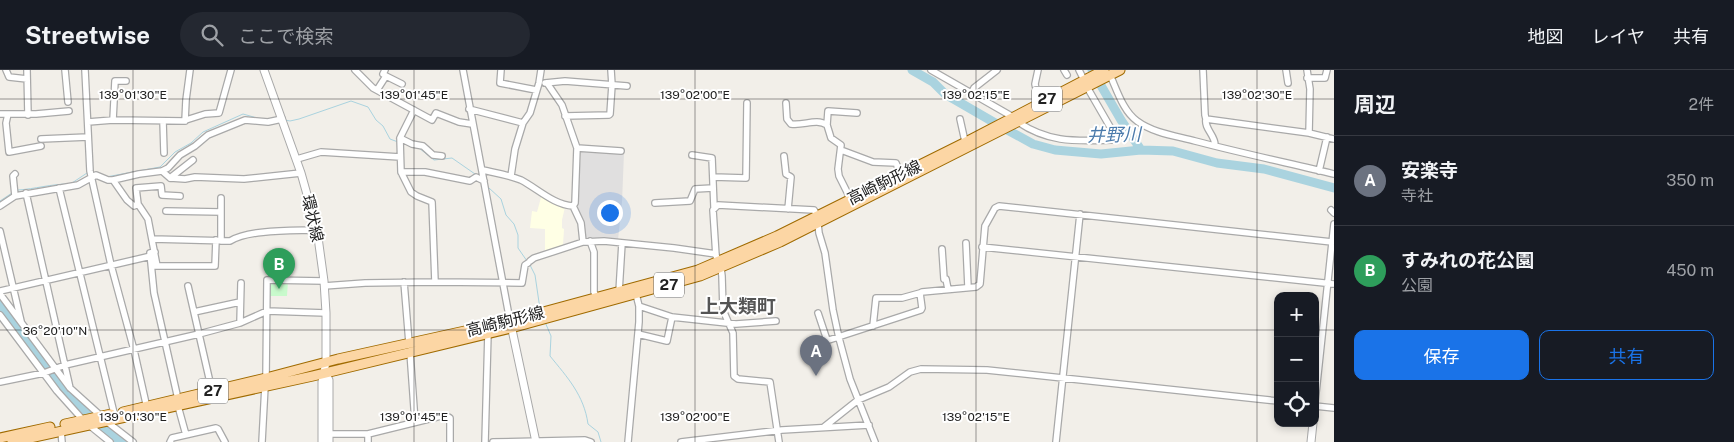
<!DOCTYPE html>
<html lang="ja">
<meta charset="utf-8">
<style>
:root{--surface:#171b24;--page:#242831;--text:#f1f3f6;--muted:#9ea1a6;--line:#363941;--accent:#1a73e8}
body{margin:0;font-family:"Public Sans","Noto Sans JP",sans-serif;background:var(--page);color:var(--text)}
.controls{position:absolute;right:15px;bottom:15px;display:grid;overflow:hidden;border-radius:10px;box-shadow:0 2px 8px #0003}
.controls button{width:45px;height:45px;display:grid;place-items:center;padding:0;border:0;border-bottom:1px solid var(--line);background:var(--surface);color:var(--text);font:25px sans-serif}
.you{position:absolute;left:609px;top:142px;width:18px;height:18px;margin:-12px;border:4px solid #fff;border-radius:50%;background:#1a73e8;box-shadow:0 0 0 8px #1a73e833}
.badge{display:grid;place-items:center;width:32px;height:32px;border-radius:50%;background:var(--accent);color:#fff;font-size:16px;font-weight:700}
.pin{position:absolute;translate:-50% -41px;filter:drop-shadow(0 1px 2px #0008)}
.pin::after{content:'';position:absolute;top:26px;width:18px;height:15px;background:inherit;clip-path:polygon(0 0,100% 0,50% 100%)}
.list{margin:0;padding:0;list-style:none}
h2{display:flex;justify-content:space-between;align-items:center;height:65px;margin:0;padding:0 20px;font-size:21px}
h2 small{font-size:16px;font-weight:400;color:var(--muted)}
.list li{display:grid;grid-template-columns:32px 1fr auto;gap:15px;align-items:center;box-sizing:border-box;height:90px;padding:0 20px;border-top:1px solid var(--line)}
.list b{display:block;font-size:19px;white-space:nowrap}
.list p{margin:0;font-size:16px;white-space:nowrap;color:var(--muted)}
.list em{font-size:16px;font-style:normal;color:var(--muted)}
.actions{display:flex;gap:10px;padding:15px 20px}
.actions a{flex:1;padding:11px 0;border:1px solid var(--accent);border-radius:10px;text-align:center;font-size:18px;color:var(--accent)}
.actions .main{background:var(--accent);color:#fff}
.icon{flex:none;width:28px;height:28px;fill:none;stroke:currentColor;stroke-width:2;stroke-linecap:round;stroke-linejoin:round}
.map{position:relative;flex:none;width:1334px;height:372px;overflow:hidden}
header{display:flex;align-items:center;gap:30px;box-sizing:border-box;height:70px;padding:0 25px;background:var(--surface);border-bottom:1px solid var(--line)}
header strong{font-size:24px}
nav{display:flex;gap:28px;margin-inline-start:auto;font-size:18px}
.search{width:350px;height:45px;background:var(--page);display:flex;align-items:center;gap:12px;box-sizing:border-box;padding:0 18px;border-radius:28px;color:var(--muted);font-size:19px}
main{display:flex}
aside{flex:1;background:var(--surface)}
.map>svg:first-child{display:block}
</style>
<header>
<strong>Streetwise</strong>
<div class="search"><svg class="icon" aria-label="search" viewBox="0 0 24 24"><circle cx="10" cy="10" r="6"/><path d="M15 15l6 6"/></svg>ここで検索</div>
<nav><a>地図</a><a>レイヤ</a><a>共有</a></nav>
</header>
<main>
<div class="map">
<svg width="1334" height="372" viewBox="0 0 1334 372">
<rect width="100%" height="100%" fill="#f2efe9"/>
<path fill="#e0dfdf" d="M581,80L624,83L622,132L618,170L585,169L583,150L577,139Z"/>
<path fill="#ffffe5" d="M542,124L565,137L562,150V158L564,159L563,175L545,182V159L530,158L532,141L537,142Z"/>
<path fill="#c8facc" d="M270,211H288L287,226H270Z"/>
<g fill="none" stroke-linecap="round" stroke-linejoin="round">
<path stroke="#aad3df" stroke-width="1" d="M263,49L276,48
M285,50L290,51L299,49L351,31L368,37L376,50L383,56L390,69L398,72
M402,73L415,77
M419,78L434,90L452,88L475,104
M106,107L160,97L175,82L191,73L203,62L243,44L257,48
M72,113L87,103
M489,118L501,129L506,145L514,154L518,165V178L527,191
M18,120C35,119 51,114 68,114
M0,131L12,123
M530,195L535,205L540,239
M545,252L551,266L550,286C567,307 584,325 588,354L598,362L601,372"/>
<path stroke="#aad3df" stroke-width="9" d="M912,0L933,12L945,24L1002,57L1033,74L1055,80L1101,84L1141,80L1173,81L1217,93L1264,99L1334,118
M1092,0L1121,50L1141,80
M0,235C37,284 72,336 122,372"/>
<defs>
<path id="minor" d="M6,0L9,7L27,9
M27,0L28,45
M65,0L68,32
M85,0L90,101L111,195L134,280L147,338
M355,0L373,18L432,50L436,43L459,52L472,54
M463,0L510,251
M501,0L500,13L536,20
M931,0L1013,47
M1064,0L1067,5
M1079,0L1084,10
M1203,0L1205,45L1206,49L1309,63L1334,69
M1286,0L1288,13
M1307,0L1310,19L1309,63
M1110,5C1117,20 1123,41 1137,51C1153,63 1176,66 1195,71C1241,83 1288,93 1334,104
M386,6L402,14
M1307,8H1325L1327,0
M545,13L565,11L627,16
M547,13L562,35L577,78L575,133L573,136L581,153L583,172
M377,20L386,6L383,4L385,0
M972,22L974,18L997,0
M1037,24L1035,14L1038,0
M786,33L787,49L791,54C804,56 816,48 827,55L831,68L841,75L838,99L839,106L850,128
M469,39L523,53
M414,40L400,68L401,102L411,122L417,126L432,132L435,212
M0,44H36L69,41
M8,44L6,53L9,82L41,76
M565,46L609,45L610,44L612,15L611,0
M960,49L966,76
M1206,49C1204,59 1216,66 1215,76
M113,50L115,11H126
M186,50L205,44L219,43L231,0
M163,51L164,83
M88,52L113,50L185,51L186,30L190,0
M1018,52C1049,73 1075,71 1111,70L1113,62L1087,17
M827,55L828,41L857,43
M400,68L412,74L423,76L433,85L442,86
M41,69L88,67
M577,78L621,81
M841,80L873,92L896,93L900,103
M692,85L712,88L714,137
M784,86L786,104L791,107L788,139
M297,89L321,82L400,87
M483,100C495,103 509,105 521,110C538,119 554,135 573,136
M162,101L170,108L185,109L195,107L244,109L301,103
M1319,101L1327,67
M401,102H425L470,111L476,107L484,111
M511,106L515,79L523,53L530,43L539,13L541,0
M713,107L746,108L747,33
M170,108L193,90
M113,110L127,130L134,136L138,134
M59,118L114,343
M26,123L70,318
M15,126L13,106L15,104
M221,128V171
M655,133L690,131L695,119L713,118
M0,136L15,126L78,115L96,105L108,110H113L139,104L162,101L168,98L180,85L195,76L208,65L245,50L268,52L282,49
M1331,140L1334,143
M166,141L221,142
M0,161L21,251
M152,169L230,171C250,159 293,161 317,160
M590,171L594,182V222L597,228
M966,173L968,217
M982,177L1334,214
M942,179L944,209H946L948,219
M155,182L150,183L154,223L178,329
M530,191L534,188L583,172L604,171L674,178L716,184
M154,196H215L216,170
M157,196L148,149L138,134L136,118L161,116L162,125L180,126
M404,212L409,273
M188,216L212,321
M324,216L365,213L435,212L522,213L525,195L528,193
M0,221L151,186
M619,222L622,173
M0,224L70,318L101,346
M639,236L672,247
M194,242L240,232
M818,243L827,270H829L921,240L922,238L920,223L922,222L976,217L980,214L985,156L995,138L999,136L1332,172
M0,245L57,321L83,350
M240,253L241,213
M873,256L876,228H902L920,223
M638,264L667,271L672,247L736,254L776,251
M410,282L415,352
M266,308L267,210L324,211
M0,312L44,303L65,295L199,264L240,253L267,241L326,243
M1315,332L1334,154
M178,336L186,365
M1315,336L1334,338
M106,351L133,372
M89,355L110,372
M824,357L858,330L889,317L910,302L921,299L987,300L1278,331
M61,361L62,372
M329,364H368L445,345L450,348V372
M368,364V372
M170,372L172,368L216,358L218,359L225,372
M262,372L265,316
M485,372L488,263
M493,372L585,370L591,372
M628,372L639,252V236L636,224
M681,372L782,360L869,355
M779,372L770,312L738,309L734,306L733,263L723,240L722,206L720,191L716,186L713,140L718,135L814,140L817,145L819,163L825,183L833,240L839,268L850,309L875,372
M1056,372L1080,144"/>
<path id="tertiary" d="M264,0L301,103L317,160L324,211L326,243V292L322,312V372
M511,255L536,372
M325,302L329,310V372
M1311,372L1313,353"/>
<path id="primary" d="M123,342L266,308L338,289L510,251L698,200L777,166L964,73L1104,0
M65,354L111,344
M0,368L50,357
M12,372L313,306L511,258L700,206L780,172L1120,0"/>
</defs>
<use href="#minor" stroke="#a9a9a9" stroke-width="8"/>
<use href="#tertiary" stroke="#a9a9a9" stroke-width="9"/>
<use href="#primary" stroke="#a06b00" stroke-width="11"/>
<use href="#minor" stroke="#fff" stroke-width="5.5"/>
<use href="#tertiary" stroke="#fff" stroke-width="7"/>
<use href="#primary" stroke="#fcd6a4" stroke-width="9"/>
</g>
<path fill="none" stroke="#222" stroke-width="1" stroke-opacity="0.45" d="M133,0V372M414,0V372M695,0V372M976,0V372M1257,0V372M0,29H1334M0,260H1278M1315,260H1334"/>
<g text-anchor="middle" stroke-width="4" stroke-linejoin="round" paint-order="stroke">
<g fill="#fff" stroke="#646464" stroke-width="1">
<rect x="1032" y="16.5" width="30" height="25" rx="4"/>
<rect x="654" y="202.5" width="30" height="25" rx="4"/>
<rect x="198" y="308.5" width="30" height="25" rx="4"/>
</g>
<g font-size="15" font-weight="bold" fill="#222">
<text x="1047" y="34">27</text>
<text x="669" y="220">27</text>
<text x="213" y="326">27</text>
</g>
<g font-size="16" fill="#222" stroke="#fff">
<text transform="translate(884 112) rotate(-26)" y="6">高崎駒形線</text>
<text transform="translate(313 148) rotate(77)" y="6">環状線</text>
<text transform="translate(505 251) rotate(-14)" y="6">高崎駒形線</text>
</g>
<g font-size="18" font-style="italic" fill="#4a7aab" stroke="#fff">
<text transform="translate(1114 65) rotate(-1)" y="6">井野川</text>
</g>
<g font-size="19" font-weight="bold" fill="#555" stroke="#fff">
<text x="738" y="243">上大類町</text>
</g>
</g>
<g font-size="12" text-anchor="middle" fill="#222" stroke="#fff" stroke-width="4" stroke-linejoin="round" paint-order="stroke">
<text x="133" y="29">139°01'30"E</text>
<text x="414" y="29">139°01'45"E</text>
<text x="695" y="29">139°02'00"E</text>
<text x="976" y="29">139°02'15"E</text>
<text x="1257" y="29">139°02'30"E</text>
<text x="55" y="265">36°20'10"N</text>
<text x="133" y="351">139°01'30"E</text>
<text x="414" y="351">139°01'45"E</text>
<text x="695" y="351">139°02'00"E</text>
<text x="976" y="351">139°02'15"E</text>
</g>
</svg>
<div class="controls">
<button>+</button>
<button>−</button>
<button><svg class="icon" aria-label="locate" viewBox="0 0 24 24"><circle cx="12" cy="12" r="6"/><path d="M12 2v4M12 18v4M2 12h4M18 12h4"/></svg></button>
</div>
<div class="you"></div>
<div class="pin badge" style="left:816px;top:306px;background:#6b7280">A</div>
<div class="pin badge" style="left:279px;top:219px;background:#2e9e5b">B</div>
</div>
<aside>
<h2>周辺<small>2件</small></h2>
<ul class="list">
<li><span class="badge" style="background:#6b7280">A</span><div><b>安楽寺</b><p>寺社</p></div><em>350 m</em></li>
<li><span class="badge" style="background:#2e9e5b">B</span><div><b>すみれの花公園</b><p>公園</p></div><em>450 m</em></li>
</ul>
<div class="actions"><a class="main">保存</a><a>共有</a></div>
</aside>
</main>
